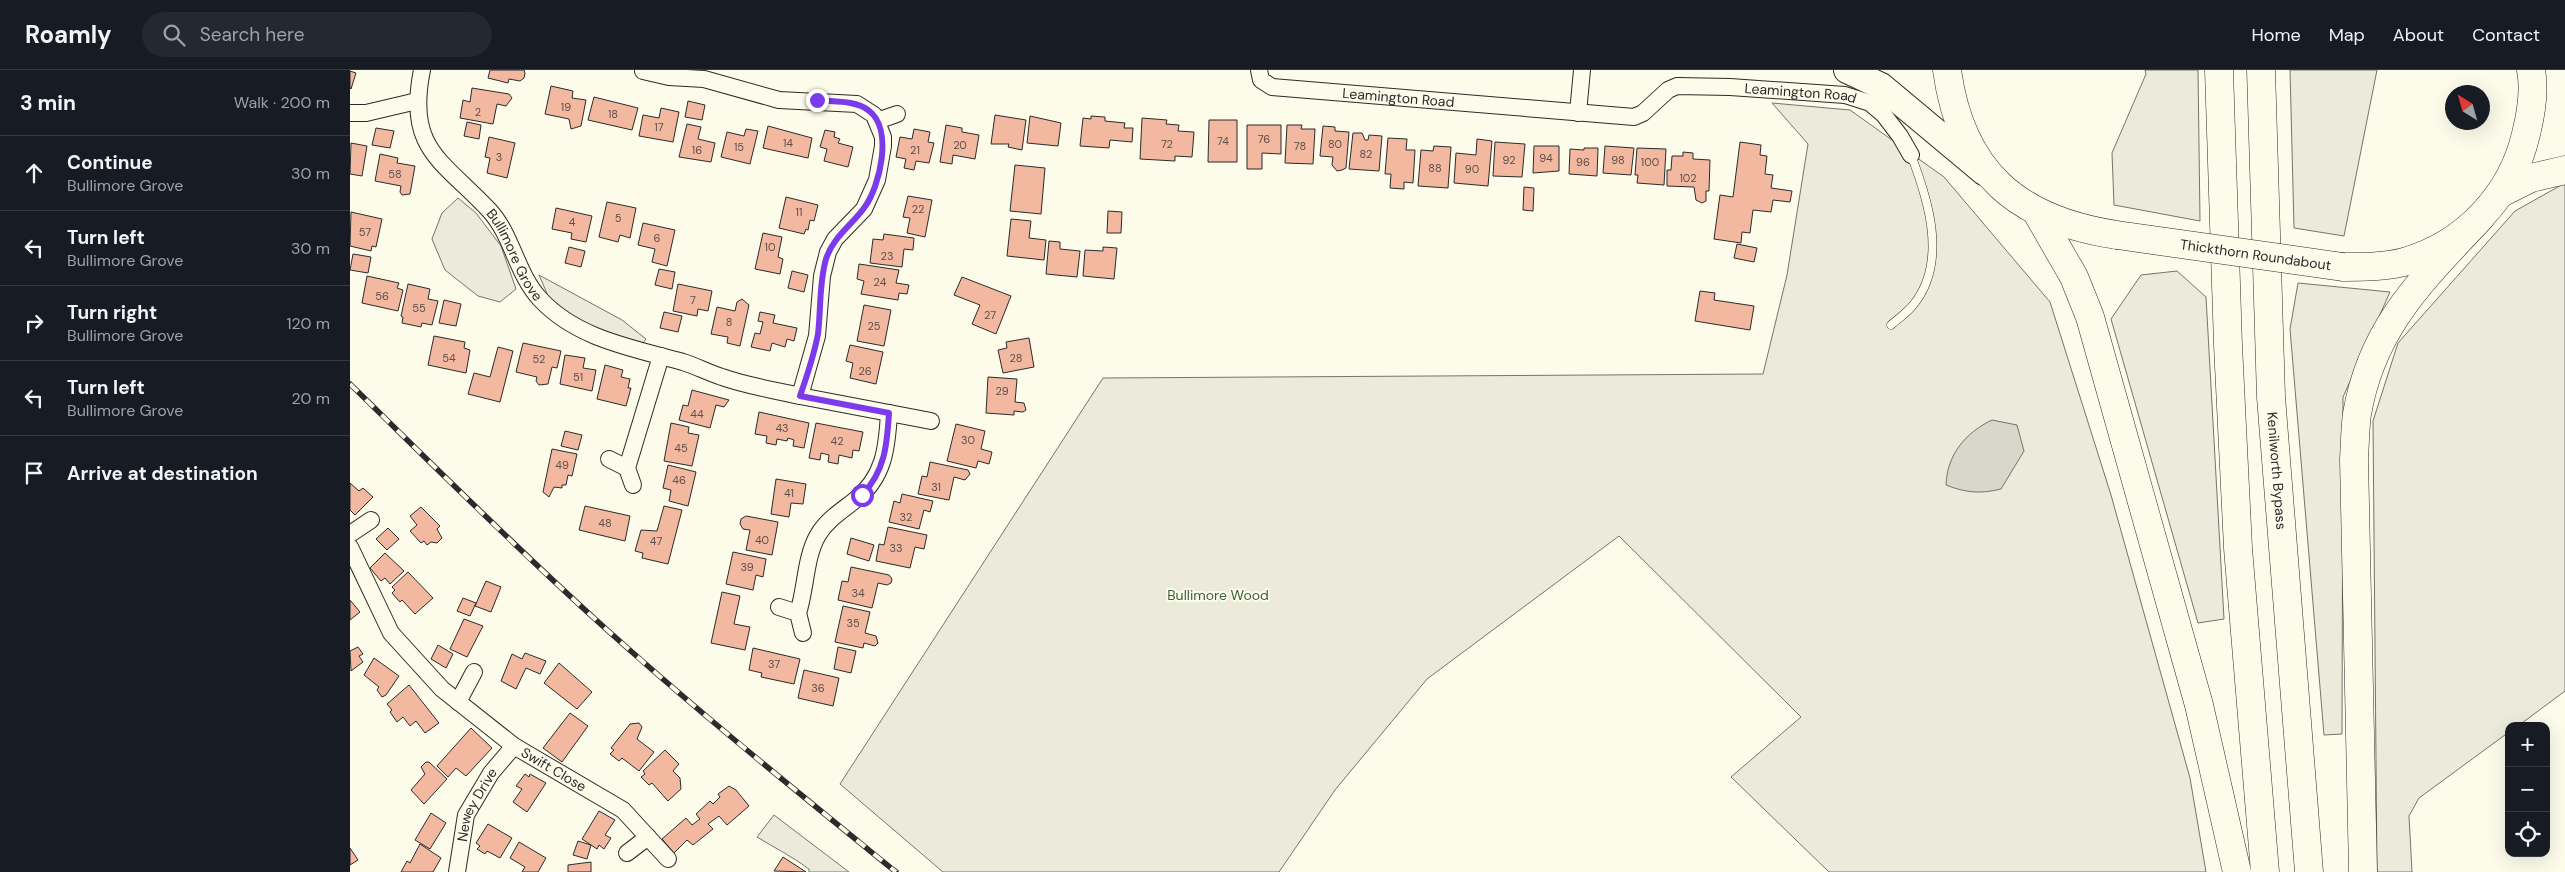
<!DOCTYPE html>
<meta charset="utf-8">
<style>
:root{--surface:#171b24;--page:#242831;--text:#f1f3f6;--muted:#9ea1a6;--line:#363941}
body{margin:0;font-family:"DM Sans",sans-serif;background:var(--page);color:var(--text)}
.controls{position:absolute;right:15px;bottom:15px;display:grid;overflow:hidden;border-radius:10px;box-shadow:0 5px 20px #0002}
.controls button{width:45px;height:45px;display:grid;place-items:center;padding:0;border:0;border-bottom:1px solid var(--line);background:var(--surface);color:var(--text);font:25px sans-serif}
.compass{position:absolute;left:2095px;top:15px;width:45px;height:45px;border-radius:50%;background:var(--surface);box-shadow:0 5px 20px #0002;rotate:323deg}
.stop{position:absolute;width:15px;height:15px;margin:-11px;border:4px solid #7c3aed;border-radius:50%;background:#fff}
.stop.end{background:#7c3aed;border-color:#fff;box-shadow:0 1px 5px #0008}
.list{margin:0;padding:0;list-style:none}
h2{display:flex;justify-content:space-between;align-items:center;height:65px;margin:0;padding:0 20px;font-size:21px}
h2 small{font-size:16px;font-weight:400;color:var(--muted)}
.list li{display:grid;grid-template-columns:32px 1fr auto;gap:15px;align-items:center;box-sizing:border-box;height:75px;padding:0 20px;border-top:1px solid var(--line)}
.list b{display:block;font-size:19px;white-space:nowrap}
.list p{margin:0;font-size:16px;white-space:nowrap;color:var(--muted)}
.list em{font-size:16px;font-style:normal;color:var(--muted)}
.icon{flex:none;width:28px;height:28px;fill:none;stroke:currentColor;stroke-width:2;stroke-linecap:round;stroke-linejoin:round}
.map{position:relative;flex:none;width:2215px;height:802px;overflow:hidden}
header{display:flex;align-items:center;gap:30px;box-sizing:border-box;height:70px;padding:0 25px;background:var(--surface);border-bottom:1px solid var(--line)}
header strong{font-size:24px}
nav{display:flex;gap:28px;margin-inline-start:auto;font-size:18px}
.search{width:350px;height:45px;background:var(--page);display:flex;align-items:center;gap:12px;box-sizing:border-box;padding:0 18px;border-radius:28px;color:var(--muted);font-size:19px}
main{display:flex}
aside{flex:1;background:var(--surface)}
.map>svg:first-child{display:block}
</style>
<header>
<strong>Roamly</strong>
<div class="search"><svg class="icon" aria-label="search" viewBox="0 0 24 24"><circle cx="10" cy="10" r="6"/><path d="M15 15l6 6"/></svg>Search here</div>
<nav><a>Home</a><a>Map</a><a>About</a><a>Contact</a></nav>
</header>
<main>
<aside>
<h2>3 min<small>Walk · 200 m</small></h2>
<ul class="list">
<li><svg class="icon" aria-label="ahead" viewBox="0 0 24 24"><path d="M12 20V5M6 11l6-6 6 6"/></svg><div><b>Continue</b><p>Bullimore Grove</p></div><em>30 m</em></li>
<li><svg class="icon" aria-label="left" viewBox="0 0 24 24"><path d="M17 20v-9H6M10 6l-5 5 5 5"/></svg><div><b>Turn left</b><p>Bullimore Grove</p></div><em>30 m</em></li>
<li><svg class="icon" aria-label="right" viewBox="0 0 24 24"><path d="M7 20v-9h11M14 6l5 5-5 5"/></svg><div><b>Turn right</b><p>Bullimore Grove</p></div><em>120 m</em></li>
<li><svg class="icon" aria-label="left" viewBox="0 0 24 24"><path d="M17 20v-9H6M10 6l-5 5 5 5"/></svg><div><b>Turn left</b><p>Bullimore Grove</p></div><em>20 m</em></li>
<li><svg class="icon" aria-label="arrive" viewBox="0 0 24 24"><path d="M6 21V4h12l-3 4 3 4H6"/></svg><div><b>Arrive at destination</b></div></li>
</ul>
</aside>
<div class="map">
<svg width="2215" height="802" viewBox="0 0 2215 802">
<rect width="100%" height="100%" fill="#fdfbea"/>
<path fill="#ecebdb" stroke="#74746e" d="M1795,0H1848L1850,151L1764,135L1762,83L1796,4Z
M1940,0H2027L1994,166L1944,158Z
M1422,33L1500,40L1594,107L1700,232L1761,425L1840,708L1856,802H1479L1381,707L1451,647L1269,466L1077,609L985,720L929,802H593L490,714L753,308L1413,304L1437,205L1458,74Z
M2215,113V621L2168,656H2159V662L2069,728L2059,746L2062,802H2027L2023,351L2048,273L2165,141Z
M108,128L126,143L151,176L166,219L150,232L128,226L95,200L82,169L92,143Z
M1827,201L1856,227L1874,549L1848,553L1761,249L1791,205Z
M189,205L272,250L296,269L293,273L238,258L199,228Z
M1948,213L2040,222L1993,327L1992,664L1974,665L1940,259Z
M424,745L499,802H459V799C443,787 425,778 407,767Z"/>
<path fill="#d8d7c9" stroke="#74746e" d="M1642,350L1667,355L1674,381L1651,419C1631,424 1616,423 1596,415C1597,385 1615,363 1642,350Z"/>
<path fill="#f2b8a0" stroke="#2b2b2b" d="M140,0H174L175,3L174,8L170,11L159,9L158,13L138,8Z
M0,1L6,3L1,19L0,18Z
M201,16L223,21L222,28L236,30L231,56L221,59L219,49L195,44Z
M122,18L159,24L162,28L156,36L147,34L143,54L110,48L113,30L120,32Z
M244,27L288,38L282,60L238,50Z
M338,31L355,35L352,50L335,47Z
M311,38L329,42L323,72L289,66L293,45L309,48Z
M645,45L676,50L672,80L658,77L659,74H641Z
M680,46L711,53L708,76L677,73Z
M741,46L755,47V51L775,53L774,58H783L782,72L760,70L759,78L730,76L733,48L741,49Z
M792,48L817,50L816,54L829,55L828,61L844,62L842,87L825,86V91L790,89Z
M859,50H887V92H858Z
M117,52L131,55L129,69L114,66Z
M337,54L351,57L348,69L365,73L361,92L329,87Z
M596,55L612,58V62L629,65L625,89L603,85L602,94L590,92Z
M897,55H931V84L912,83V99H897Z
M937,55H952L951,59H965L963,94L935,93Z
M418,56L462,68L458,88L413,78Z
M973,56L985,57V61L999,62L996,98L992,100L987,101L982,95L983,87L970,86Z
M26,58L44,61L40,78L22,75Z
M396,59L408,61L400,94L371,87L377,62L394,66Z
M564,59L580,62L578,72L584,73L579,93L566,91L564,100L554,98L556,89L546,87L550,67L562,69Z
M475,60L485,62L484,67L490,69L488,73L503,77L498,97L474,91L477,79L470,77Z
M1003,63H1012L1015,70H1018L1019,65L1032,66L1029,101L999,99Z
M139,67L165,73L157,108L137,103L140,88L135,87Z
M1038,68L1057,69L1056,80H1065L1063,113L1054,112V119L1040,118L1041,104H1035Z
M1127,69L1142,71L1138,116L1104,113L1106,83L1126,85Z
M1145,72L1175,74L1172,107L1143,106Z
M1390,72L1411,75L1410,85L1417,86L1415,104L1423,105L1421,118L1442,121L1440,132L1423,130L1421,142L1403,140L1400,163L1392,162L1391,173L1364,169L1370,125L1383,127Z
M1,73L17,76L12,106L0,104Z
M1084,76L1101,77L1098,118L1068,116L1071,80L1083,81Z
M1184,76H1209V101L1183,103Z
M1255,76L1284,78L1281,105L1253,103Z
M1234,78H1248L1247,106L1219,104L1220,79L1234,80Z
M1287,78L1316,79L1314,115L1287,113L1288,105H1285Z
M1333,82L1343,83V89L1360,90L1359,121H1356V131L1352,133L1346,130L1344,117L1317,116V100H1321L1322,86H1333Z
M30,84L48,88L47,93L65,96L60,124L52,125L50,122L51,116L25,111Z
M665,95L695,98L691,144L660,141Z
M1174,117L1184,118L1183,141L1173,140Z
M558,126L582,130L575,167L557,163L560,148L553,147Z
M436,127L468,135L464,151L460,150L458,160L456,159L454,164L429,158Z
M257,132L286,138L280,168L270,165L268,172L249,167Z
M206,138L242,146L236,172L221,169L222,163L202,159Z
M758,141L772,142L771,163H757Z
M1,142L32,149L26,177L22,176L21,181L0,176Z
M661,149L681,151L679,168L696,170L694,190L657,186Z
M293,153L325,160L317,196L302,192L305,179L288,175Z
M413,163L432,167L428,187L433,189L430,204L405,199Z
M534,164L564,168L563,180L554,179L552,197L520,193L523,169L533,170Z
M699,171L710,172V179L730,181L727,207L696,204Z
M1387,174L1407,178L1404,192L1384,188Z
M219,177L235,181L231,197L215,193Z
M753,177L767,178L764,209L733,206L735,180L753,181Z
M3,184L21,187L18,203L0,200Z
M509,194L549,200L546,213L559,215L557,224L549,223L548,230L511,224L514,211L507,209Z
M309,199L325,202L322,219L305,215Z
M442,201L458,205L454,222L438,218Z
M17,206L49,213L47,218L53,220L48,241L12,233Z
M612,207L661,226L646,264L622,254L630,235L604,225Z
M58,214L80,219L78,229L88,231L82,255L72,253L71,257L52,253L53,247L51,246Z
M328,214L362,221L358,241L348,239L347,246L323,241Z
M1350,221L1365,223L1364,230L1404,236L1400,260L1345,251Z
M392,229L399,235L390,276L377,273L378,267L361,264L367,237L385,241L387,232Z
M94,230L111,234L106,256L89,253Z
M514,235L541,240L534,276L507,271Z
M314,242L332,246L328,262L310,258Z
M410,242L425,245L423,253L447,258L444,271L437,269L435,277L422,273L420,281L401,277L405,263L410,264L413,252L408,251Z
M84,266L115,272L114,278L120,280L116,303L78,295Z
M679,268L684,297L653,303L648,280L657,278L656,272Z
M173,273L211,281L207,298L202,297L198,314L189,315L186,311L187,307L166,302Z
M500,275L533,282L526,314L500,308L503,293L496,291Z
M148,277L163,281L150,332L118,324L124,303L140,307Z
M215,285L235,288L233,298L246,300L242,321L210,314Z
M255,295L273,300L271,307L280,309L278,318H281L276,336L247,329Z
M638,307L667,309L665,332L674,333L676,340L673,342L664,341V345L636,343Z
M342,320L379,330L374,337L366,335L360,358L329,350L333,335L338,336Z
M409,342L459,353L454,378L443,376L444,370L438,368L437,371L427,369L426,375L416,373L417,366L405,364Z
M321,353L339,357L338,363L349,365L342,396L314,391Z
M466,353L513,362L509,381L503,380L502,388L489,385L488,394L478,392L479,385L471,383L470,390L459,388Z
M606,354L635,361L631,379L642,382L639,394L628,391L626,398L597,391Z
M215,361L232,365L228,380L211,376Z
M202,379L227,384L222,406L218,405L216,415H212V418L204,417L199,427L193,422Z
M580,392L618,400L620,404L615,410L604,407L599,430L568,424L572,406L577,407Z
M318,395L346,402L338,436L319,431L321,420L313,418Z
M426,409L456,414L453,434L441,433L439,447L421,444Z
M0,413L9,421L13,418L23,427L5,445L0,440Z
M552,424L583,431L580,442L574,440L569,459L539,452L544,431L550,433Z
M235,436L280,446L275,471L229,460Z
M314,436L332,440L318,494L292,488L293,483L285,481L291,460L307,461Z
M71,437L90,456L87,459L92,468L87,473L81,472L77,475L74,471L71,473L60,461L67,455L60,446Z
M396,446L428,452L422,485L396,480L400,460L393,459L390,454L391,449Z
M538,457L577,465L574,479L565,477L560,498L526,491L529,474L534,475Z
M38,458L49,469L37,480L26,469Z
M501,468L524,475L519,491L497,484Z
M383,482L416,489L413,507L406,505L403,520L376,514Z
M35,483L54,501L40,514L35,508L31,511L20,498Z
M501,497L539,505L542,509L541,513L537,515L528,513L522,538L488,530L492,511L498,512Z
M58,502L83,528L65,544L52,530L50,532L42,523L45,520L42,517Z
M136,511L151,517L141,542L125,536Z
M372,522L390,526L384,554L400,557L395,580L361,573Z
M113,528L126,533L120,546L107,541Z
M0,530L10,542L0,550Z
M493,536L520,542L515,563L526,566L528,573L525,576L514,573L513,578L485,572Z
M114,549L133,556L117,587L100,579Z
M88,575L103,584L96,598L81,589Z
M8,577L13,584L9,586L13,592L1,601L0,581Z
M488,577L506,581L501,603L484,599Z
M403,578L450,589L444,614L411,607L412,603L399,600Z
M175,583L196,591L190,604L176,598L166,619L151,611L162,584L172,589Z
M24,588L49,606L36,625L32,627L27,620L29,617L14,605Z
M209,593L242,622L227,639L194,613Z
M454,600L489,608L483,636L448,628Z
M59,615L89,653L75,663L66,651L60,656L53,647L47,652L40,642L42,640L37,634Z
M220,643L238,656L212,692L193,678Z
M289,653L292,657L287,669L304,682L289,701L272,688L269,691L260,684L264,680L261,678L280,654Z
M121,658L142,678L116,706L106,698L98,707L87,696Z
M315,680L329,694L323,701L330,708L331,719L318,731L302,713L299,715L291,707L295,704L293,701Z
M76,692H79L97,709L74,734L61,720L75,704L71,697Z
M175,704L179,707L180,704L196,713L177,742L163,732L172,719L166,716Z
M379,716L386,720L399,736L377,755L369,746L358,754L363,759L343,775L337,770L324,783L312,769L336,748L342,755L350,749L346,744L360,731L363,734L370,727L368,724Z
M249,741L265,750L255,765L261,768L254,779L249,775L247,779L232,769Z
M81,743L96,753L80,779L65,770Z
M138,754L162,768L150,788L137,781L135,784L127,779L130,776L126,773Z
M228,771L241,775L237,789L223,785Z
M169,772L196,788L188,802H172L175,797L160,788Z
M70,774L91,788L83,802H51L57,791L60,793Z
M0,778L8,790L0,795Z
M433,787L456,802L424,801Z
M241,792V802H218V795Z"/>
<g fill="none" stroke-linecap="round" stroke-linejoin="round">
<defs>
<path id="lane" d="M1541,255C1549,248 1558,242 1564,234C1598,191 1578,129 1561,85"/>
<g id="street">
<path id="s1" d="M72,0C56,79 92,90 139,140C163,166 166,203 190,229C227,269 283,278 333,292C346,296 359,303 372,307C397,316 424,320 450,326L467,266L472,206L478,182L485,169L514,139L527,110L533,76V67L524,45L507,34L429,30L354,9L319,7L293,1"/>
<path id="s2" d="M909,0L911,10L922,17L1284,47L1293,43L1318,20L1327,16L1380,17L1495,25L1520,33L1534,45L1550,66L1561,85"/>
<path d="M0,43H16L67,31"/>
<path d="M1228,43L1232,0"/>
<path d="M527,51L547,44"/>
<path d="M450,326L581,351"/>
<path d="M259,389L277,398"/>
<path d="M283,415L277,398L311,286"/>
<path d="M0,464L21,450"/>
<path id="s3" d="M0,477L41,563L92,619L164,676L273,740L318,789"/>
<path d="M429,537L448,543L453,563"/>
<path d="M448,543C456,519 455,487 468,465C477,450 490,442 504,431C534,408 537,379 539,343"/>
<path d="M108,632L124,602"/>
<path d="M277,783L298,767"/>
<path id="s4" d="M107,802L116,745L141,703L164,676"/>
</g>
<path id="primary" d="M1497,0L1531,16L1634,102"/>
<g id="highway">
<path d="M1597,0C1611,102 1667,150 1767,165"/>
<path d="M1869,0L1878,275L1888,478L1915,802"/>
<path id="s5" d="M1911,0L1921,327L1959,802"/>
<path d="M2153,122L2181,108L2215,100"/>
<path d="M1686,141L1724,207L1740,247L1849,635L1887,802"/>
<path d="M1993,197C2013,197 2034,197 2054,192C2115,175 2162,125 2176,64C2181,44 2185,21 2181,0"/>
<path d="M2013,802L2004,389C2005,374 2005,358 2007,344C2022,256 2073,209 2131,147"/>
</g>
</defs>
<use href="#lane" stroke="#2b2b2b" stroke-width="9"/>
<use href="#street" stroke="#2b2b2b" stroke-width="18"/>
<use href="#primary" stroke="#2b2b2b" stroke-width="28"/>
<use href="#highway" stroke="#2b2b2b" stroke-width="29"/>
<use href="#lane" stroke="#fdfbea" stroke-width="8"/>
<use href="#street" stroke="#fdfbea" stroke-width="16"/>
<use href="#primary" stroke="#fdfbea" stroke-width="26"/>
<use href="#highway" stroke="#fdfbea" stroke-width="28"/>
<defs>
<path id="rail" d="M0,314C81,393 161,473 245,549C342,637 444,719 546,802"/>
</defs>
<use href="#rail" stroke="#2b2b2b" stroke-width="5.5"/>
<use href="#rail" stroke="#fdfbea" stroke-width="4" stroke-dasharray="11" stroke-linecap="butt"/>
<defs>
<g id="highway-bridge">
<path id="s6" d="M1767,165L1993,197"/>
</g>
</defs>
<use href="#highway-bridge" stroke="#2b2b2b" stroke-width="29" stroke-linecap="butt"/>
<use href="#highway-bridge" stroke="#fdfbea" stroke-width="28"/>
</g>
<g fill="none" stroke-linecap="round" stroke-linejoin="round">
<path stroke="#7c3aed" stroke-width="6" d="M467,30C483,32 505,30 518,40C544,58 530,117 514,138C501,156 483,167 476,189C469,213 471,239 468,264C464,285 457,306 450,326L539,343C537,375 535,401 512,425"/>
</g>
<g text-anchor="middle" stroke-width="4" stroke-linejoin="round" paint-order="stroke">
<g font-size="11" fill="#5d4e48">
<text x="216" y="41">19</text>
<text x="128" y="46">2</text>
<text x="263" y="48">18</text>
<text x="309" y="61">17</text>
<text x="914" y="73">76</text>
<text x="873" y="75">74</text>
<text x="438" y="77">14</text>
<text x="817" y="78">72</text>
<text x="985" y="78">80</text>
<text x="610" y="79">20</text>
<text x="950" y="80">78</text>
<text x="389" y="81">15</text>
<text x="347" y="84">16</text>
<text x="565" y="84">21</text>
<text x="1016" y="88">82</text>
<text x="149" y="91">3</text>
<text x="1196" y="92">94</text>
<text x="1159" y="94">92</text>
<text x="1268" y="94">98</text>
<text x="1233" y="96">96</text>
<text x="1300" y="96">100</text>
<text x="1085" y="102">88</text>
<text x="1122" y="103">90</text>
<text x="45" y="108">58</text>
<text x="1338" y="112">102</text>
<text x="568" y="143">22</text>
<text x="449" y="146">11</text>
<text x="268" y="152">5</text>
<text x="222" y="156">4</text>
<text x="15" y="166">57</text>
<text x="307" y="172">6</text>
<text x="420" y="181">10</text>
<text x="537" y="190">23</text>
<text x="530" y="216">24</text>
<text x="32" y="230">56</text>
<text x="343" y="234">7</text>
<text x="69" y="242">55</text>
<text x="640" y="249">27</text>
<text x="379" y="256">8</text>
<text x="524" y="260">25</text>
<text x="99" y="292">54</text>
<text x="666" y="292">28</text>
<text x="189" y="293">52</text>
<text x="515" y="305">26</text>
<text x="228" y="311">51</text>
<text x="652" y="325">29</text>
<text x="347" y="348">44</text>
<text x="432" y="362">43</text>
<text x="618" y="374">30</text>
<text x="487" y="375">42</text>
<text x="331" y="382">45</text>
<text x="212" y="399">49</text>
<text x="329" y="414">46</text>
<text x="586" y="421">31</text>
<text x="439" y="427">41</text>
<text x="556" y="451">32</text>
<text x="255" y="457">48</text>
<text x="412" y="474">40</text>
<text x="306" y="475">47</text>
<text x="546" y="482">33</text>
<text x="397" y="501">39</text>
<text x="508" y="527">34</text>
<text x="503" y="557">35</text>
<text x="424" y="598">37</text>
<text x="468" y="622">36</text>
</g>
<g font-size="14" fill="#2b2b2b" stroke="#fdfbea">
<text dy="5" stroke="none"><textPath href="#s2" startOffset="564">Leamington Road</textPath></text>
<text dy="5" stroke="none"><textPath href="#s2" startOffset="150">Leamington Road</textPath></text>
<text dy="5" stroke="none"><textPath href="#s1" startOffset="218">Bullimore Grove</textPath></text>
<text dy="5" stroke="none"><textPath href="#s6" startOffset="140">Thickthorn Roundabout</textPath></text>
<text dy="5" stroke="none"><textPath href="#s5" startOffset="401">Kenilworth Bypass</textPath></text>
<text dy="5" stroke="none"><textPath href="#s3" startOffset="309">Swift Close</textPath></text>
<text dy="5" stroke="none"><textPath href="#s4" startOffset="71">Newey Drive</textPath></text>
</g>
<g font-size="14" fill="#34623c" stroke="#fdfbea">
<text x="868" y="530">Bullimore Wood</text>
</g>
</g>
</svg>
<div class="controls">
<button>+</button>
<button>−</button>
<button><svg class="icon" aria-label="locate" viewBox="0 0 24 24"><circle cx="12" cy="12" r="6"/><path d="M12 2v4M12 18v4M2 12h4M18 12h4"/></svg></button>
</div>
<svg class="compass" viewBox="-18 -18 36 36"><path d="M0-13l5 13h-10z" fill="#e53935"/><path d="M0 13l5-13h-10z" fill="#9ea1a6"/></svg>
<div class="stop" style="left:512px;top:425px"></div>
<div class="stop end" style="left:467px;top:30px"></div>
</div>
</main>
